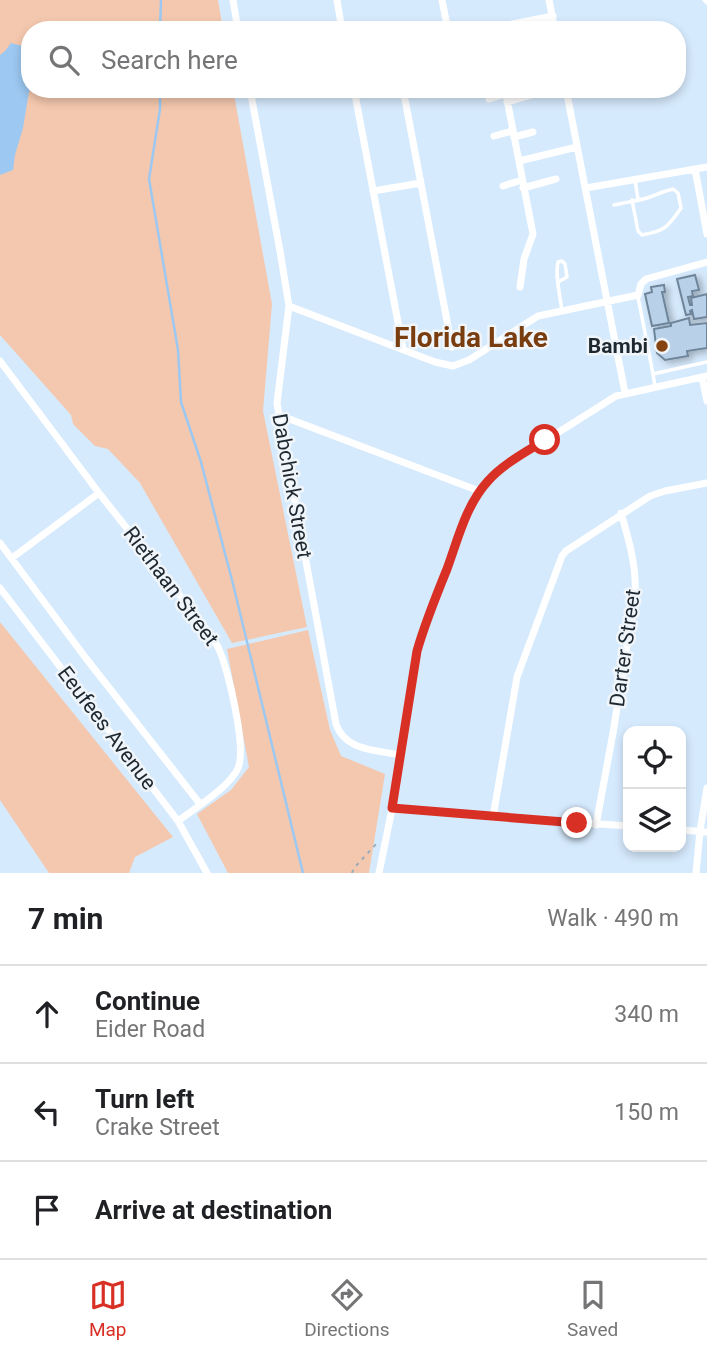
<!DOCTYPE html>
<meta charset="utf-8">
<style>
:root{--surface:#fff;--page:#f6f6f6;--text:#202124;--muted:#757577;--line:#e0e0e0;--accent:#d93025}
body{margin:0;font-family:Roboto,sans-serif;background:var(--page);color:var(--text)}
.controls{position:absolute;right:21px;bottom:21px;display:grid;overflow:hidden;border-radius:14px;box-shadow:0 4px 10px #0003}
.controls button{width:63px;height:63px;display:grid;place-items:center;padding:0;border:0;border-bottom:2px solid var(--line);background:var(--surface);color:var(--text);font:35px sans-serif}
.stop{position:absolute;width:21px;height:21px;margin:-16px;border:5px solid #d93025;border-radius:50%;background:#fff}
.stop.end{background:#d93025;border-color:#fff;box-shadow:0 2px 7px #0008}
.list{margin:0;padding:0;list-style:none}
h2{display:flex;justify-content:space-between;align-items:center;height:91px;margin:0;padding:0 28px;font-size:30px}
h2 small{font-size:23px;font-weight:400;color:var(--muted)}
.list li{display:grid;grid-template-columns:46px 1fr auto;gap:21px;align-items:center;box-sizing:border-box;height:98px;padding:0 28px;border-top:2px solid var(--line)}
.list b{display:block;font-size:26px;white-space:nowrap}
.list p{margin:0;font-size:23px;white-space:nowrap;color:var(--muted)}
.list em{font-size:23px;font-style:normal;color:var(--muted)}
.icon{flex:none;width:38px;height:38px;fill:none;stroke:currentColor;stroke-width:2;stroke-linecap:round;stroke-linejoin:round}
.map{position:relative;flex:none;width:707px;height:873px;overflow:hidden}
.search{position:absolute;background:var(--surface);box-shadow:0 4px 10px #0003;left:21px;right:21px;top:21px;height:77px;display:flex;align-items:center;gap:18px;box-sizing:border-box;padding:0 24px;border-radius:28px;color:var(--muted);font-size:26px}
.sheet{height:385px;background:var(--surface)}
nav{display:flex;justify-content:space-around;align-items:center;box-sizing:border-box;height:98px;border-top:2px solid var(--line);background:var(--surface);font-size:19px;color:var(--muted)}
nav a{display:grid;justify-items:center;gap:4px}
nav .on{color:var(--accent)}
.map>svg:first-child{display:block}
</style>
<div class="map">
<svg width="707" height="873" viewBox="0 0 707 873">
<defs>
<filter id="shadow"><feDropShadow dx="4" dy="2.5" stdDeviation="3.5" flood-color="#0004"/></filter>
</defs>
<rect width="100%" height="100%" fill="#d6eafd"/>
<path fill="#f4c8ae" d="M0,0H218L223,30H30V89H233L272,304L263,411L307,627L232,643L140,483L108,449L95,446L73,424L71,415L0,335Z
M0,622L173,837L135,857L129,873H49L0,800Z
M308,630L330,730L341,756L385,774L369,873H228L197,814L231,790L249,767L227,649Z"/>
<path fill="#9cc8f1" d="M11,43L30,48L31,89L29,92L23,128L15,155L13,170L0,175V55L5,51Z"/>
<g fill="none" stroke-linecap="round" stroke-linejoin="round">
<path stroke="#9cc8f1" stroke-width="2.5" d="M160,30L161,0
M160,89V109L149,179L178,350L181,402L201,462L233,584L303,873"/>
</g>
<path fill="#b8d1e8" stroke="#6e859a" stroke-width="2" filter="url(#shadow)" d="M695,275L699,290L692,291L693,296L688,297L690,305H692L691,298L707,294V317L694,319L692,310L690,311L691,314L686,315L677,279Z
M664,285L665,292H662L669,323L652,326L645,294L652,292L651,287Z
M689,318L690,325L707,323V348L687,351L688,356L665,360L657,353L654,329L671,326V323Z"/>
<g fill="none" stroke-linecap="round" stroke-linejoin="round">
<path stroke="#9aabba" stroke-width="2" stroke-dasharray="3.5 5" stroke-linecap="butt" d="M352,873L354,868L378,842"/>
<path stroke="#fff" stroke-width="3.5" d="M704,0L707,3
M635,180L638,199
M614,205C625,202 639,201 650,197C658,194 664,191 673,189L678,193L681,208C668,227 665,231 642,235L638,231L632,200
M558,282L567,277L565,264L562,261L558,262C555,277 560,295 562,311
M638,297L653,374
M655,386L653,374L707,362"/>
<path stroke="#fff" stroke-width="7" d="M233,0L238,30
M337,0L342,30
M442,0L448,30
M549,0L555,30
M481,30L553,16
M250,89L280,251L289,306L277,403L279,415L336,724C345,751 376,750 400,755
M354,89L403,349
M403,89L452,347
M505,89L533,234L524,259L520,287
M566,89L625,393
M489,99L505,94
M507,102L539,93
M494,136L512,131
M514,137L533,132
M519,161L577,147
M695,169L707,234
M503,186L522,180
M523,188L556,179
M586,188L707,167
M373,191L421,183
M289,306L435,362L453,366L469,360L538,316L638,295L641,284L646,279L707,262
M0,361L99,493L203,625C208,632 214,640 218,647C228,667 247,749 238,768C230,787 195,808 178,821
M702,377L707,401
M279,415L479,491
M0,543L85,657L200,804
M12,558L99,493
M0,588L178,821L207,873
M392,809L628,826
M493,817L517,677L562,556L566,551L650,496L665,491L707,483
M596,825L613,733L635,596C637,568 629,540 621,513
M681,830L707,832
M379,873L392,809L417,651L421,637L466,518L475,497L489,479L505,466L616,396L707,376
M696,873L700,831L707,788"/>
</g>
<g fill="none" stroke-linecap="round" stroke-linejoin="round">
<path stroke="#d93025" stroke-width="9" d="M545,440C526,452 503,464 488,481C466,505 458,539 447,569C436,596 425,623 417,651L392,808L577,823"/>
</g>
<circle fill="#854311" stroke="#f0f5fa" stroke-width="2.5" cx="662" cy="346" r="7"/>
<g text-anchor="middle" stroke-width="5" stroke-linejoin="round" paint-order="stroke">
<g font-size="21" font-weight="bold" fill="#1e2830" stroke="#f0f5fa" text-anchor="end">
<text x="648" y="353">Bambi</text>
</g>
<g font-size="21" fill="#1e2830" stroke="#f0f5fa">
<text transform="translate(292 486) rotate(80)" y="7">Dabchick Street</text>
<text transform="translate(171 586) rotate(53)" y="7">Riethaan Street</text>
<text transform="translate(625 648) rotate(-82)" y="7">Darter Street</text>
<text transform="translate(107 728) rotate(53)" y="7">Eeufees Avenue</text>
</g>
<g font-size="28" font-weight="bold" fill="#793d10" stroke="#f0f5fa">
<text x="471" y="347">Florida Lake</text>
</g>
</g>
</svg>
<div class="controls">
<button><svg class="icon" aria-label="locate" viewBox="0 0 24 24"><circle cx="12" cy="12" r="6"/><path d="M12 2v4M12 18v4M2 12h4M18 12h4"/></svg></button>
<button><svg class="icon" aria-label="layers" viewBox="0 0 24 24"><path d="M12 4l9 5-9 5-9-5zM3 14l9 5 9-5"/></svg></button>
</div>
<div class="stop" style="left:545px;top:440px"></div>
<div class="stop end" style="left:577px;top:823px"></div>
<div class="search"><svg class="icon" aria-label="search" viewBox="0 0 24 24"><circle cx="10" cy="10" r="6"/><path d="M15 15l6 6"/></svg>Search here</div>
</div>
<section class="sheet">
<h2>7 min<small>Walk · 490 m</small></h2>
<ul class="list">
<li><svg class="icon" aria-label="ahead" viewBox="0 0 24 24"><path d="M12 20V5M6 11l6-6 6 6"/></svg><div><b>Continue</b><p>Eider Road</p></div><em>340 m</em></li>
<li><svg class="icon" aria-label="left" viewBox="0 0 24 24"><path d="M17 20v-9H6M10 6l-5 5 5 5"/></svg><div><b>Turn left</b><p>Crake Street</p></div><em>150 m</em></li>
<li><svg class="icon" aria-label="arrive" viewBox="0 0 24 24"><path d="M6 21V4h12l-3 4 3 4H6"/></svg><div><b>Arrive at destination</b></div></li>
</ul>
</section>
<nav>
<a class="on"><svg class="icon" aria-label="map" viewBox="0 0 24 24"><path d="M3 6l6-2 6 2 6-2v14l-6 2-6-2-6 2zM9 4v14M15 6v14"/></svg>Map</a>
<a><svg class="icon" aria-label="directions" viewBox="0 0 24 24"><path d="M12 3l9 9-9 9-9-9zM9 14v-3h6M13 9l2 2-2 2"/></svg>Directions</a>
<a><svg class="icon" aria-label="saved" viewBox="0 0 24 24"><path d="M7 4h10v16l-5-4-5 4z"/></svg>Saved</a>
</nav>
